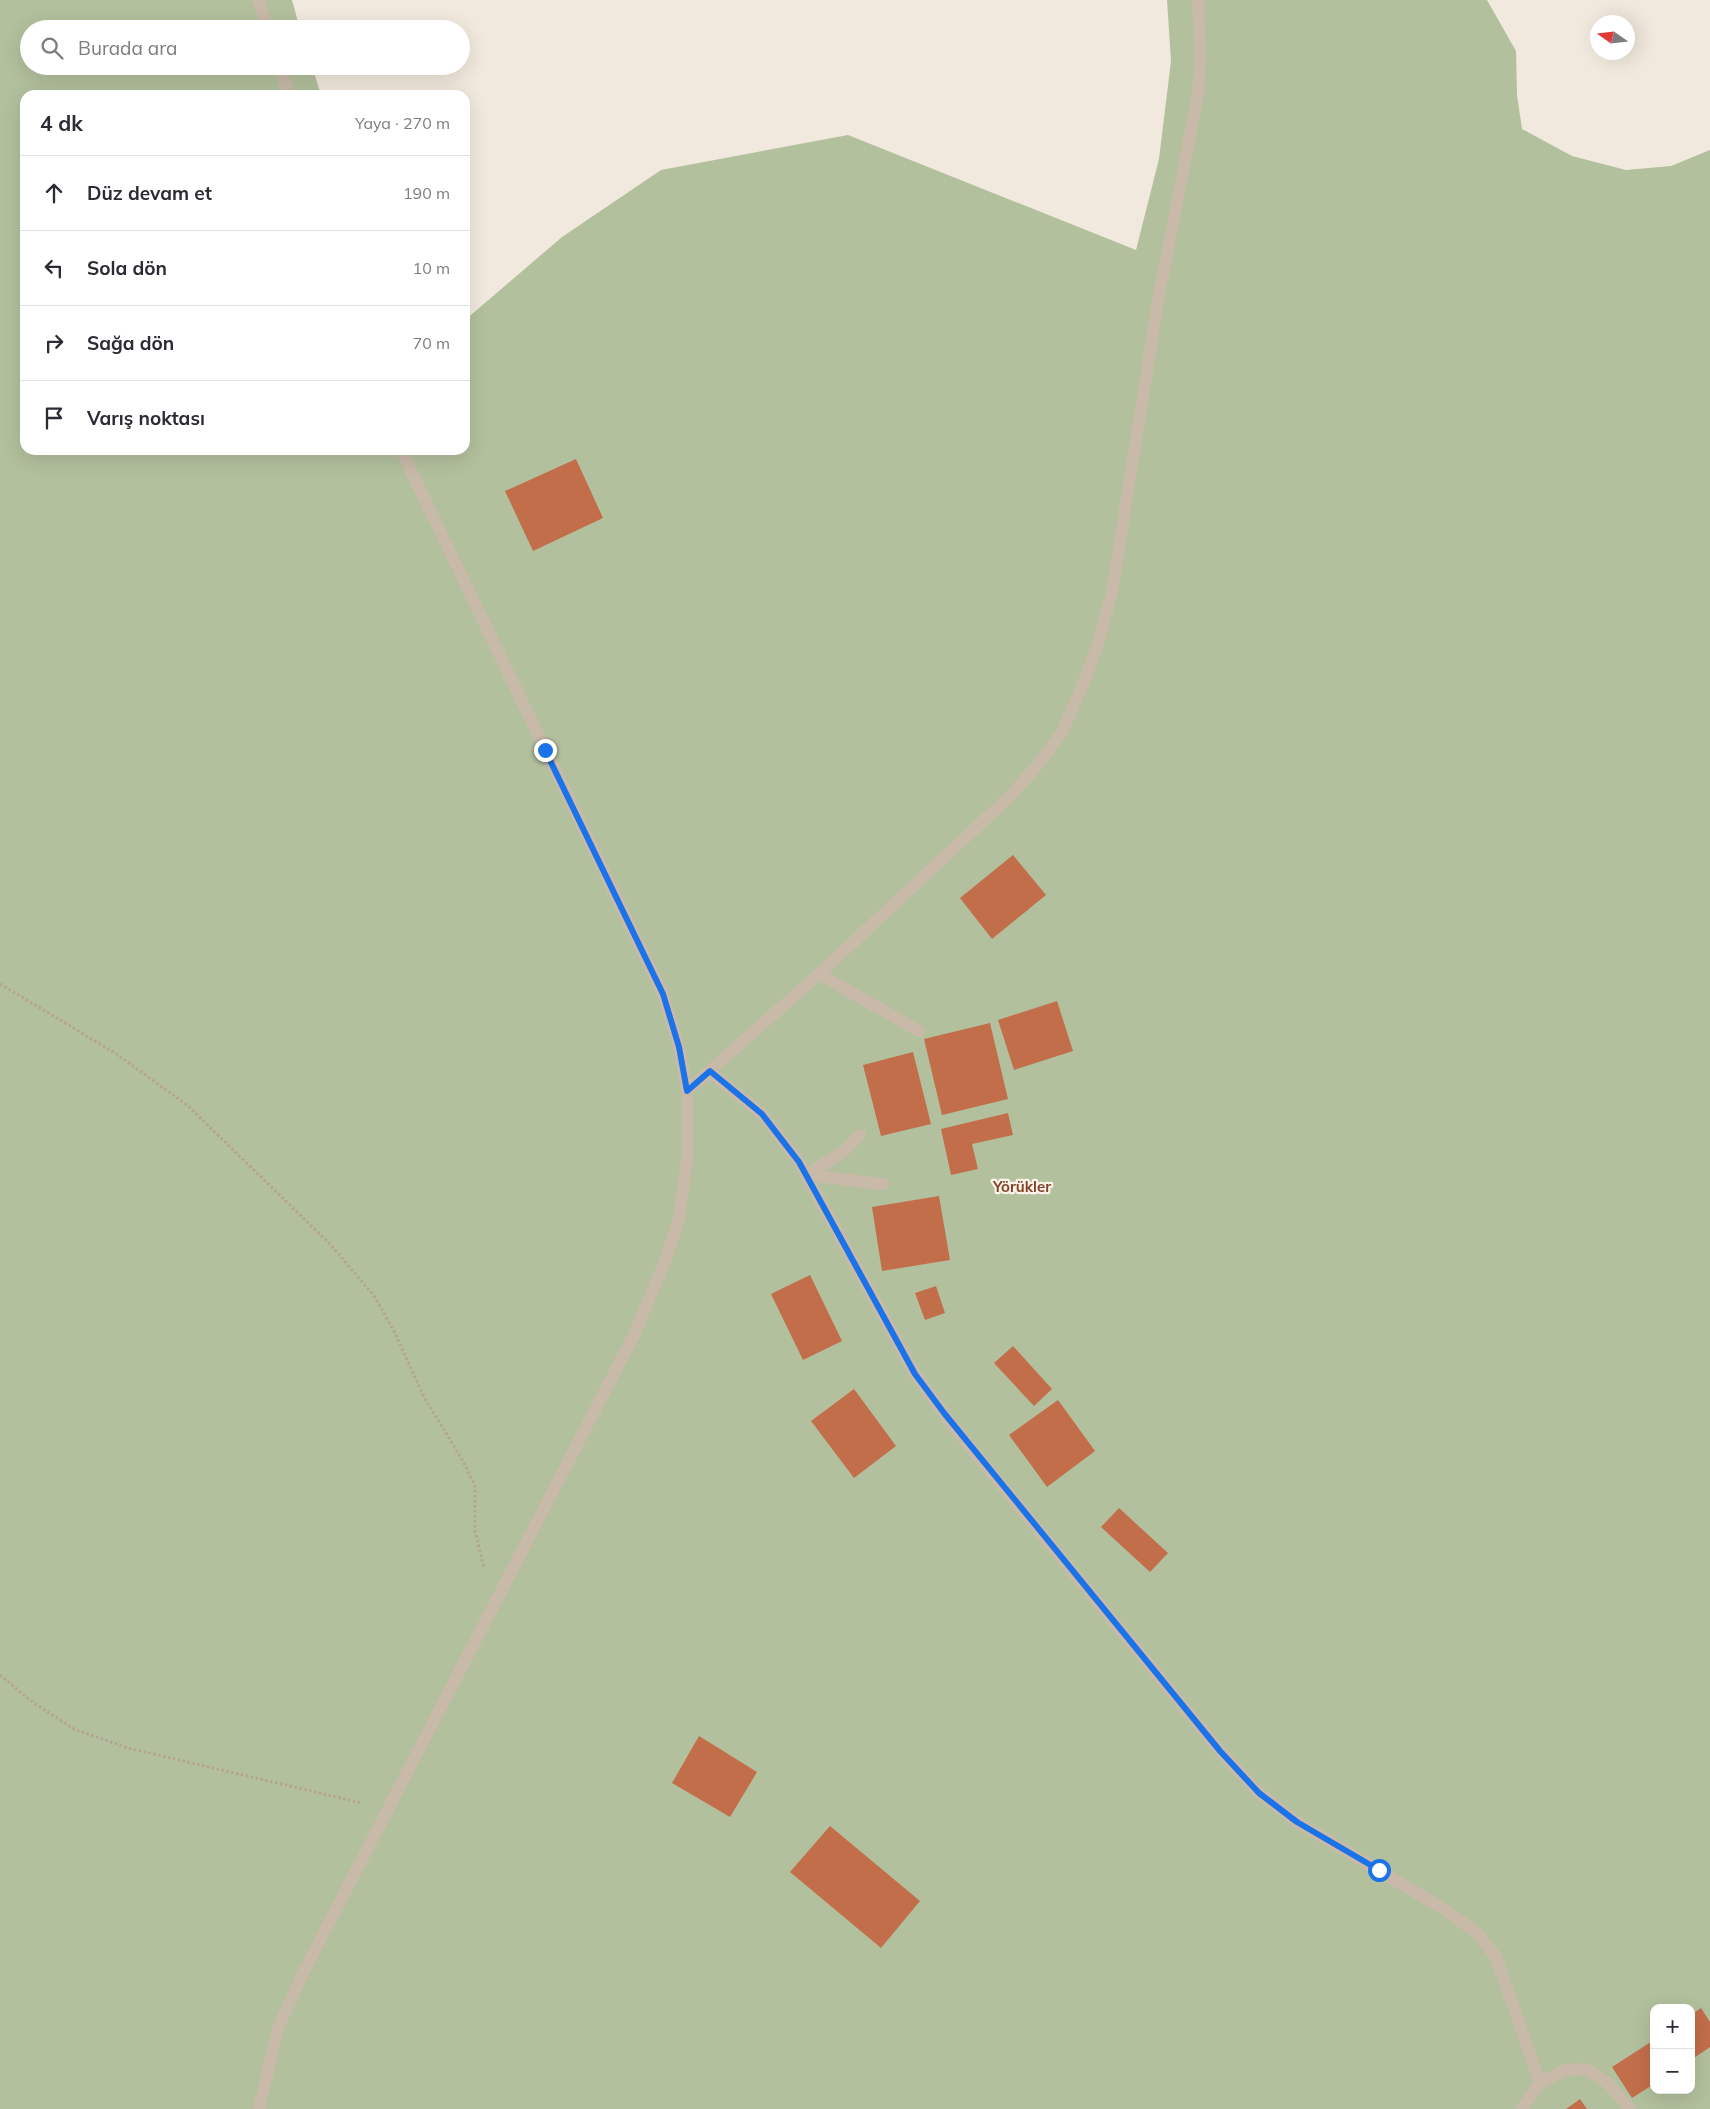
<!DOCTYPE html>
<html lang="tr">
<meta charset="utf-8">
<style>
:root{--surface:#fff;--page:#f7f7f7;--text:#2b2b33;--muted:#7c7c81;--line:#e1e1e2}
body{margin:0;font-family:Mulish,sans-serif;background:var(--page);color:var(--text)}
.controls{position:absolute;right:15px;bottom:15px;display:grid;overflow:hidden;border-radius:10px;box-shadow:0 5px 20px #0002}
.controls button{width:45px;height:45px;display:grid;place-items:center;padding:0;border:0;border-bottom:1px solid var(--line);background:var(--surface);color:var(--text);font:25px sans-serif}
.compass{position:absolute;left:1590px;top:15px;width:45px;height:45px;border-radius:50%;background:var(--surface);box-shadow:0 5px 20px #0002;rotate:284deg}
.stop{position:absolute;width:15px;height:15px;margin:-11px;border:4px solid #1a73e8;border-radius:50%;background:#fff}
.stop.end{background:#1a73e8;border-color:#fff;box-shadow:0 1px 5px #0008}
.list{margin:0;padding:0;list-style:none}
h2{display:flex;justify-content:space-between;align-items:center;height:65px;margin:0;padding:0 20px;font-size:21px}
h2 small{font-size:16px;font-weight:400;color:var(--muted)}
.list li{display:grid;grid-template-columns:32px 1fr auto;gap:15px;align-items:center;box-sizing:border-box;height:75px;padding:0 20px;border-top:1px solid var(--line)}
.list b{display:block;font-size:19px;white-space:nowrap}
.list em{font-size:16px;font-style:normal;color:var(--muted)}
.icon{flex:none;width:28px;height:28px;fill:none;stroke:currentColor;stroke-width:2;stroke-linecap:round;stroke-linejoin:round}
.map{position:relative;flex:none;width:1710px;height:2109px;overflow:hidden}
.search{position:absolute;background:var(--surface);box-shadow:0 5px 20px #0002;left:20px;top:20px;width:450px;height:55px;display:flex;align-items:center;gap:12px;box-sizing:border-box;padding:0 18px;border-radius:28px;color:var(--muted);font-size:19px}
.panel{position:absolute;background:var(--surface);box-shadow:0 5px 20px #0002;left:20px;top:90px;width:450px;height:365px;border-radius:15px}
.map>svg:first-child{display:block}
</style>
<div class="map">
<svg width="1710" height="2109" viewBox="0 0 1710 2109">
<rect width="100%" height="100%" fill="#f1e9dd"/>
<path fill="#b3c09d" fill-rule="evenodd" d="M0,0H292L300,29H29V66H312L321,95H25V450H465V320L562,237L661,170L848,135L1136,250L1159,159L1171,61L1167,0H1487L1516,51L1517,95L1522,129L1572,156L1626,170L1671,166L1710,150V2109H0ZM1654,2008H1691V2090H1654Z"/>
<path fill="#c26e4b" d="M576,459L603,518L533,551L505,491Z
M1013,855L1046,895L992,939L960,898Z
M1057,1001L1073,1051L1014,1070L998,1020Z
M990,1023L1008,1099L942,1115L924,1039Z
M913,1052L931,1124L881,1136L863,1065Z
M1008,1113L1013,1135L972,1144L978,1169L951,1175L941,1129Z
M939,1196L950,1260L882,1271L872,1207Z
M810,1275L842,1341L803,1360L771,1294Z
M936,1286L945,1313L925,1320L915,1293Z
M1013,1346L1052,1389L1034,1406L994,1363Z
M854,1389L896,1446L854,1478L811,1421Z
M1058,1400L1095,1451L1047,1487L1009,1435Z
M1119,1508L1168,1553L1150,1572L1101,1527Z
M699,1736L757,1772L730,1817L672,1783Z
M830,1826L920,1901L881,1948L790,1872Z
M1701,2008L1710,2022V2047L1691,2060V2015Z
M1654,2040V2084L1632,2098L1612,2067Z
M1580,2099L1587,2109H1566Z"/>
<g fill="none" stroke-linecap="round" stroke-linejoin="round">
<path stroke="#b5a493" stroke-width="3" stroke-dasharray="2.5 2.5" stroke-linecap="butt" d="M0,984L115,1053L187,1105L330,1244L374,1296L394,1331L424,1397L463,1461L475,1486V1531L484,1567
M0,1675L31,1701L74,1729L128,1748L362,1803"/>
<path stroke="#c9b9a9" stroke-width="12" d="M258,0L268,29
M279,66L289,95
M819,974L919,1031
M709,1071L762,1114L799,1162L915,1374L953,1426L1220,1751L1259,1793L1297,1822L1444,1909L1477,1933L1496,1957L1540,2083
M687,1091L819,974L1009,797L1037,766L1062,732L1079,694L1097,647L1112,592L1159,295L1198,95L1200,58L1198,0
M806,1175L883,1184
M806,1175L843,1152L860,1135
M259,2109L278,2028L302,1975L635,1333L665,1261L679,1219L687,1159V1091L679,1047L663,994L401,450
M1522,2109L1540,2083L1565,2070L1586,2069L1608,2083L1630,2109"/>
</g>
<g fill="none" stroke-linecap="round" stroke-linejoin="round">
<path stroke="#1a73e8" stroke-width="6" d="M545,750L663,994L679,1047L687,1091L710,1071L762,1114L799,1162L915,1374L944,1413L1220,1751L1259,1793L1297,1822L1379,1870"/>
</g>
<g text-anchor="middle" stroke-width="4.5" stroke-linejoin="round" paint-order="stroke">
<g font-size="15" font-weight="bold" fill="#834024" stroke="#f9f3e9">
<text x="1022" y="1192">Yörükler</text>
</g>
</g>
</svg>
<div class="controls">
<button>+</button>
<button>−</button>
</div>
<svg class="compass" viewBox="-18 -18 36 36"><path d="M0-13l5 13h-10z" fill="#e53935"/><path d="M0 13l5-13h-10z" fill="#7c7c81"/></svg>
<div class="stop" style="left:1379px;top:1870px"></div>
<div class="stop end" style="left:545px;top:750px"></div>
<div class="search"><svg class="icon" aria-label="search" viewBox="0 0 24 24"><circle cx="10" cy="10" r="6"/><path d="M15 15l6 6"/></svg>Burada ara</div>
<section class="panel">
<h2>4 dk<small>Yaya · 270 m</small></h2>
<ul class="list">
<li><svg class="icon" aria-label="ahead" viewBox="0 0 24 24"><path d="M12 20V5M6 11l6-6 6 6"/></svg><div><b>Düz devam et</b></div><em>190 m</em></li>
<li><svg class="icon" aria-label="left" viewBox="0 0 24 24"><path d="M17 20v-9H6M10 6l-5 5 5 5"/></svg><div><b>Sola dön</b></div><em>10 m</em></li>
<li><svg class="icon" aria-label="right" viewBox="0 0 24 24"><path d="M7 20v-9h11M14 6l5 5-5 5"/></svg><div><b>Sağa dön</b></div><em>70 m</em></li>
<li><svg class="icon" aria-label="arrive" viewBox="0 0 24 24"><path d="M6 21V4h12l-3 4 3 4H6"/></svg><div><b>Varış noktası</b></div></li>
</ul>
</section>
</div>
